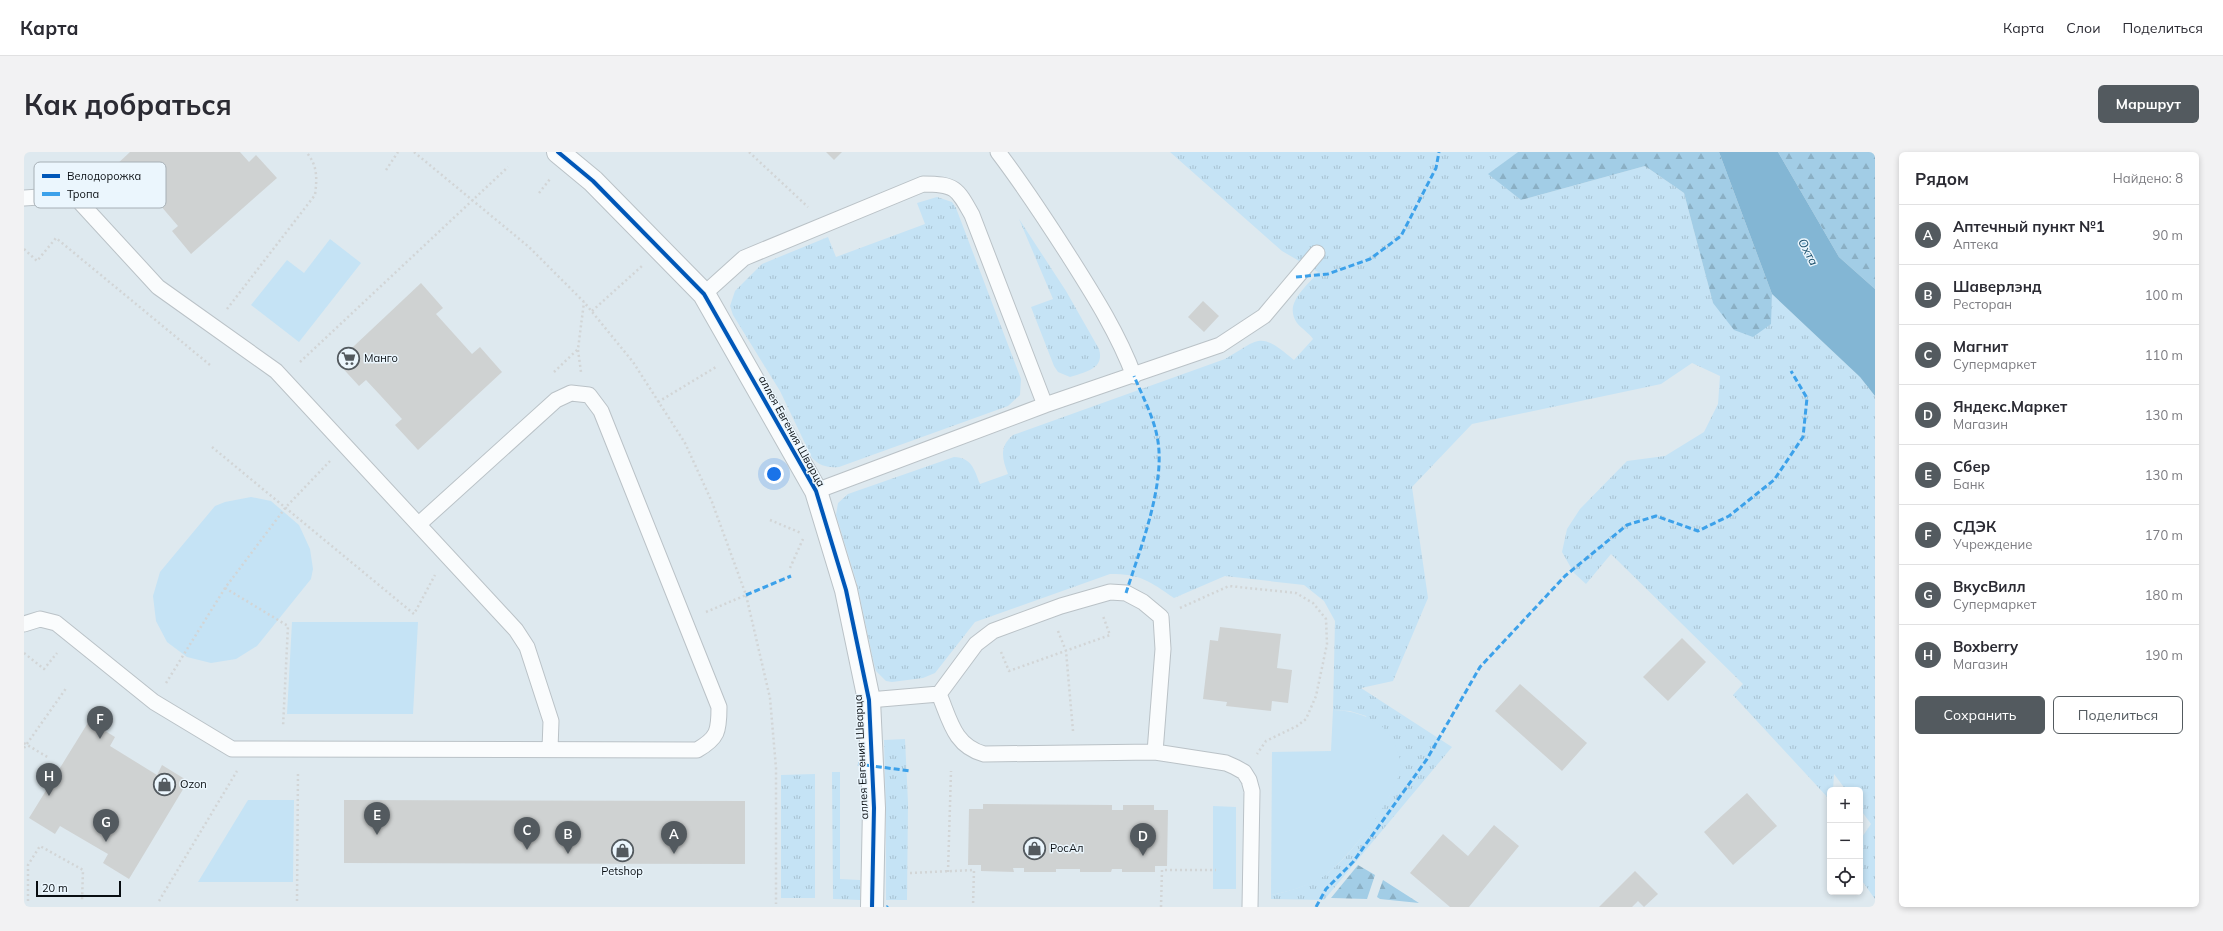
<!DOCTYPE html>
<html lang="ru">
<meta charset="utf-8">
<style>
:root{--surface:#fff;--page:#f2f2f3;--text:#2b2b33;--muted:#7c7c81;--line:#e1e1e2;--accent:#535a5f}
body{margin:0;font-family:Mulish,sans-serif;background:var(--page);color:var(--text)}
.controls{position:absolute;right:12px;bottom:12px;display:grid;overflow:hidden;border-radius:6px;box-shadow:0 2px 6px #0003}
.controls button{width:36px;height:36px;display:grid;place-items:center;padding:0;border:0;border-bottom:1px solid var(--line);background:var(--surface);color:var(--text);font:20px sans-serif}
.scale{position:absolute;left:12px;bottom:10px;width:85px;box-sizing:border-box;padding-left:4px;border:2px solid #080d11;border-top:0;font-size:11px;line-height:14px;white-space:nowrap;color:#080d11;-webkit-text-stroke:3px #ebf6fd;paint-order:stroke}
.you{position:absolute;left:750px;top:322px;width:14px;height:14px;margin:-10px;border:3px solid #fff;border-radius:50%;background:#1a73e8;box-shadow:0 0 0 6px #1a73e833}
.badge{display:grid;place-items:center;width:26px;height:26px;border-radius:50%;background:var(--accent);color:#fff;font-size:13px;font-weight:700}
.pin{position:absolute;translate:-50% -33px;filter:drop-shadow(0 1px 2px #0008)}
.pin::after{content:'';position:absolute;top:21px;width:14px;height:12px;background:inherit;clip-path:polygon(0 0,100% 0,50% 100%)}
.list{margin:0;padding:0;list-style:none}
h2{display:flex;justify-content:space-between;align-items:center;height:52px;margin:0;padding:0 16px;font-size:17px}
h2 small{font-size:13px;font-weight:400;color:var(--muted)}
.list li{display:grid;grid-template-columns:26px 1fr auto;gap:12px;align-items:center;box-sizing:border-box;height:60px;padding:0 16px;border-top:1px solid var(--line)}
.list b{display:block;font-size:15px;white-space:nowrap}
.list p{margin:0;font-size:13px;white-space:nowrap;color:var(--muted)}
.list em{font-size:13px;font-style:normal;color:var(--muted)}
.actions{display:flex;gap:8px;padding:12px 16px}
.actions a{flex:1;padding:9px 0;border:1px solid var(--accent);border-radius:6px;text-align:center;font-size:14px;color:var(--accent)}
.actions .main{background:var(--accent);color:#fff}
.icon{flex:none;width:22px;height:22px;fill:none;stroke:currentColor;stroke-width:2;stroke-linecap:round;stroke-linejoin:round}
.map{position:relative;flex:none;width:1851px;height:755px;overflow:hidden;border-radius:6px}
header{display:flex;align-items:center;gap:24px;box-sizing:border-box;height:56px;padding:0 20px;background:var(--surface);border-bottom:1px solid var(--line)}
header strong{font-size:19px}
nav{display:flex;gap:22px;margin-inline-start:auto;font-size:14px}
.intro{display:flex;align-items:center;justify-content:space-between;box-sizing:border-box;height:96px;padding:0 24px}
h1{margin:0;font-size:28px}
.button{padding:10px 18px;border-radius:6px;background:var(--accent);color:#fff;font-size:14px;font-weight:700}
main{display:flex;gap:24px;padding:0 24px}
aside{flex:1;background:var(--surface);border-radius:6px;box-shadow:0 2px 6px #0003}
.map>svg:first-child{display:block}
</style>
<header>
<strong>Карта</strong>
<nav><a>Карта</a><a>Слои</a><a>Поделиться</a></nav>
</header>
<div class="intro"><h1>Как добраться</h1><a class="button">Маршрут</a></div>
<main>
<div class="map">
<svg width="1851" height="755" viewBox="0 0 1851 755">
<defs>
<pattern id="grass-tufts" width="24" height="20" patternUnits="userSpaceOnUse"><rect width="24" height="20" fill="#c5e3f5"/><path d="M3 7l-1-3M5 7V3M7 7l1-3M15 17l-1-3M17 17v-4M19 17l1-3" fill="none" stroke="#a8c2d1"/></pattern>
<pattern id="forest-firs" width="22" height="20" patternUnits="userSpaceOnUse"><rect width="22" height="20" fill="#a2cde6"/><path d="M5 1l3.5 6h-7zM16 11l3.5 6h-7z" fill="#8aafc4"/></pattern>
</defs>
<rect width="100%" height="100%" fill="#dee9ef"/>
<path fill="url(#grass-tufts)" d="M1146,0H1494L1465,22L1497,48L1621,14L1660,41L1689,151L1746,172L1748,142L1836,225L1851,244V747L1836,726V688L1847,672L1836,657V638H1822L1810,622L1809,638H1806V648L1709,543L1719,532L1587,402L1562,432L1550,421L1538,400L1543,377L1556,357L1603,309L1641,304L1680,280L1694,252L1696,224L1668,211L1637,232L1448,272L1388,335L1404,446L1369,529L1337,536L1428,595L1300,748L1247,747V743C1266,739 1284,734 1301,723C1325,707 1353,665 1367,641L1342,564L1326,559L1309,558L1311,469L1300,449L1280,433L1201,424L1150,446C1125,429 1117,422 1086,422L951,470L911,521L899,526L868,530L862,529L852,519L850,512L833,432L812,363L814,351L824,342L930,305C948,306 950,317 956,332L984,322C978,306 975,295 989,283L1201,207C1237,186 1235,179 1270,208L1289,187C1285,181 1278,177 1273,171C1259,151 1283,135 1294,120L1258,99Z
M913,45L928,50L932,56L997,227L996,243L984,254L815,315C804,316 796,314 788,306L756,239L709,163L706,154L711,139L738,112L804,85L812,105L901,72L893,51Z
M995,67L1042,139L1075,197C1081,217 1061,220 1046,225L1034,220L1030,214L1007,155L1029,147Z
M881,587L884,651L883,748H862V662L860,588Z
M808,620H816V727L836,728V748L809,747Z
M791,622V746H757V623Z"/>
<path fill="url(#forest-firs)" d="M1494,0H1695L1748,142L1747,172L1729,185L1710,178L1689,151L1660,41L1621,14L1497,48L1464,22Z
M1754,0H1851V137L1815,105Z
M1334,713L1351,723L1343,747L1307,746Z
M1359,728L1395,751L1356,747L1353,745Z"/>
<path fill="#c5e3f5" d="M306,87L337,111L275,190L227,153L263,108L280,121Z
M227,345L247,349L275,373L286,397L289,417L287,427L233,494L212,507L187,511L163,505L143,490L132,469L129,444L136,420L191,354L201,350Z
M268,470H394L389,562H263Z
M1309,558C1336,559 1364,569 1373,598C1374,602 1377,608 1377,613C1374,644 1327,703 1303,722C1287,734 1266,739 1247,743L1248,600L1307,599Z
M224,648H270L269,730H174Z
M1189,654L1212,655V737H1189Z"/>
<path fill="#83b6d4" d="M1695,0H1754L1815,105L1851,137V244L1836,225L1748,142Z"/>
<path fill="#cfd2d2" d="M106,0H216L225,10L232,3L253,26L167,102L148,79L154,74L130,46L116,31L110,37L90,15Z
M802,0H818L810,8Z
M397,131L419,156L412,162L448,202L456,195L478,220L394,298L371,273L378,267L356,243L342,228L335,234L313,210Z
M1179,149L1195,164L1180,180L1164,165Z
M1196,475L1257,482L1253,516L1268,518L1264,551L1248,549L1247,559L1202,554L1203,550L1179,547L1186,488L1194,489Z
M1658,486L1682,510L1644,549L1619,525Z
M1496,532L1563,591L1538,619L1471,559Z
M65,569L91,585L86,594L133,623L138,613L164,629L105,727L79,711L84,702L77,698L36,674L31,682L5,666Z
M1723,641L1753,674L1709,713L1680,680Z
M320,648L721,649V712L320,711Z
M959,652L1088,653V658H1099V653H1130V658H1144L1143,714H1131V720H1098V717H1088L1087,720H1056V717H1032V720H1000V716H989L990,720L957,719V713H944L945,657H959Z
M1470,673L1495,694L1445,755H1426L1386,721L1419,682L1444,704Z
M1611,719L1634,742L1620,755L1614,749L1608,755H1575Z"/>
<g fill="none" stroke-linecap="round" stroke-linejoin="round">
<defs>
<path id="lane" d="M974,0C999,33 1022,68 1045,104C1069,142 1094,181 1110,224
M0,46L30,44L54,48L134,135L252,219L492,478L503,495L527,569L526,597
M680,142L720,106L899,32C931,32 933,36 948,63L1021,253
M792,339L1021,253L1196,193L1240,164L1293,101
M0,472L16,467L32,471L130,550L208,597L673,598C694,586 695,579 695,555L577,259L565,243L547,241L532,248L395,372
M915,542C926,568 930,594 960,602L1131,600L1202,611L1211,615L1220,620L1225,628L1228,639L1226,755
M845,548L915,542L952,492L969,479L1037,454L1086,440L1102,441L1119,450L1137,465L1139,497L1131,600"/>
<path id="street" d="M534,0L569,29L680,142L792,339L822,438L845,548L850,656L848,755"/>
</defs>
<use href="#lane" stroke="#bac2c7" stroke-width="17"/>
<use href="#street" stroke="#bac2c7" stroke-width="24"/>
<path stroke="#d2d5d6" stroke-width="2.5" stroke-dasharray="2 3" stroke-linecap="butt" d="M390,0L505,95L560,150L609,210L661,291L688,350L722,443L746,546L752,616V752
M725,0L784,55
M362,18L374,0
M515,41L526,27
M0,97L13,109L32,86L186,213
M203,157L291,43C293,27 294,13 282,0
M568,159L618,114
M554,198L557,220
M276,210L484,15
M530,220L554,197L560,150
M634,250L692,215
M188,295L390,462L411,423
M746,368L777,381
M766,416L779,387
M201,436L264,474L259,575
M1156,456L1205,434L1272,441L1289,451L1302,467L1303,492L1292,544L1282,567L1273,574L1242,589L1233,602
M682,460L722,443
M1034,479L1042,499L1049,579
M977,500L985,519L1086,483L1079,464
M0,501L20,517L33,501
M142,531L201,436L262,355L306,309
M0,591L25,606
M0,596L43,535
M924,720L927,619
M886,721L950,718L949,754
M4,749V713L16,694L59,718L58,749
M135,749L213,619
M273,749L274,619
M1137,755L1138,718H1192"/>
<use href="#lane" stroke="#fafcfd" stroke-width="15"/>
<use href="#street" stroke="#fafcfd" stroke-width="22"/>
<path stroke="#3ca1ea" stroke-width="3" stroke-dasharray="6 3" stroke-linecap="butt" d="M1272,125L1304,122L1346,107L1377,84L1412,16L1415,0
M1102,441C1116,397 1143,330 1133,284C1129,264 1118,243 1110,224
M722,443L767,424
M834,612L886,619
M863,755L864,754
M1292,755L1302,737L1329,710L1403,607L1456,515L1541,424L1603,373L1632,364L1674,379L1705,364L1750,328L1779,285L1783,246L1767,219"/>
<defs>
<path id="cycleway" d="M534,0L569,29L680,142L792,339L822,438L845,548L850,656L848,755"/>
</defs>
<use href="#cycleway" stroke="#ebf6fd" stroke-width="6"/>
<use href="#cycleway" stroke="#0057b8" stroke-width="4"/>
</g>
<defs>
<symbol id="supermarket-ring" viewBox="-11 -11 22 22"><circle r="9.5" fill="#ebf6fd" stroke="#535a5f" stroke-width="1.5"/><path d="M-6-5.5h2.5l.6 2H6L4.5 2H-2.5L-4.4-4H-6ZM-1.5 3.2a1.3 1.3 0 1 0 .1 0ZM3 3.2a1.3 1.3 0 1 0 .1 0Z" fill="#535a5f"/></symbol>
<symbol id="shop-ring" viewBox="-11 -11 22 22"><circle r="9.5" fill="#ebf6fd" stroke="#535a5f" stroke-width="1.5"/><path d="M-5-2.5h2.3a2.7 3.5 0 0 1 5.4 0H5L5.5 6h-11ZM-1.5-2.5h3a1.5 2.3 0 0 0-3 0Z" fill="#535a5f"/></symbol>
</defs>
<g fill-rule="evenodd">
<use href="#supermarket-ring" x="312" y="194" width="25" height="25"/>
<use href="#shop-ring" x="128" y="620" width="25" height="25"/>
<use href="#shop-ring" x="998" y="684" width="25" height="25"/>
<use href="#shop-ring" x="586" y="686" width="25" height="25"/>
</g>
<g text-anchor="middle" stroke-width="3" stroke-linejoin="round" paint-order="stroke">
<g font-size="11" fill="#080d11" stroke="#ebf6fd" text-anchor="start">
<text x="340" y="210">Манго</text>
<text x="156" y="636">Ozon</text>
<text x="1026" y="700">РосАл</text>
<text x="598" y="723" text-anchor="middle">Petshop</text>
</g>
<g font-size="11" fill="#080d11" stroke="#ebf6fd">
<text transform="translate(768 279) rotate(61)" y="4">аллея Евгения Шварца</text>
<text transform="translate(837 605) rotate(-93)" y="4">аллея Евгения Шварца</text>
</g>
<g font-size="12" font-style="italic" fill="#1f536f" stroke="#ebf6fd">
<text transform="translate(1784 100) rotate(62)" y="4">Охта</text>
</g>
</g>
<rect x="10" y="10" width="132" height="46" rx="6" fill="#ebf6fd" stroke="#a7b0b6" stroke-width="1"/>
<rect x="18" y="22" width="18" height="4" fill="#0057b8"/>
<rect x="18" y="40" width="18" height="4" fill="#3ca1ea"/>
<g font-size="11" fill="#080d11">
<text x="43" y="28">Велодорожка</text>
<text x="43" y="46">Тропа</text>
</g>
</svg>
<div class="controls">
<button>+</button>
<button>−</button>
<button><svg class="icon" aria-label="locate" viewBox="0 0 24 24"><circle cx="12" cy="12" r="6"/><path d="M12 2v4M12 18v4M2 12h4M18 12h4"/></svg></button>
</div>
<div class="scale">20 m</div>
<div class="you"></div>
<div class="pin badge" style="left:650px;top:702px">A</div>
<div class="pin badge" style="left:544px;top:702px">B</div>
<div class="pin badge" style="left:503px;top:698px">C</div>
<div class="pin badge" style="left:1119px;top:704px">D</div>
<div class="pin badge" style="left:353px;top:683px">E</div>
<div class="pin badge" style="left:76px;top:587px">F</div>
<div class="pin badge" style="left:82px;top:690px">G</div>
<div class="pin badge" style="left:25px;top:644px">H</div>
</div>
<aside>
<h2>Рядом<small>Найдено: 8</small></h2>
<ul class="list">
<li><span class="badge">A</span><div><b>Аптечный пункт №1</b><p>Аптека</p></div><em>90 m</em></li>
<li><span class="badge">B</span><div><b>Шаверлэнд</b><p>Ресторан</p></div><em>100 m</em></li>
<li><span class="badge">C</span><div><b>Магнит</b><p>Супермаркет</p></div><em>110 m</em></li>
<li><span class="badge">D</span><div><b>Яндекс.Маркет</b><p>Магазин</p></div><em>130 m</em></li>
<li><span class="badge">E</span><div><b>Сбер</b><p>Банк</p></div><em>130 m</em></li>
<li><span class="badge">F</span><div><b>СДЭК</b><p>Учреждение</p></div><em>170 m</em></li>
<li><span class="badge">G</span><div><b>ВкусВилл</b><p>Супермаркет</p></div><em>180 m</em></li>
<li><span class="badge">H</span><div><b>Boxberry</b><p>Магазин</p></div><em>190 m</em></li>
</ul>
<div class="actions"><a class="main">Сохранить</a><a>Поделиться</a></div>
</aside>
</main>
